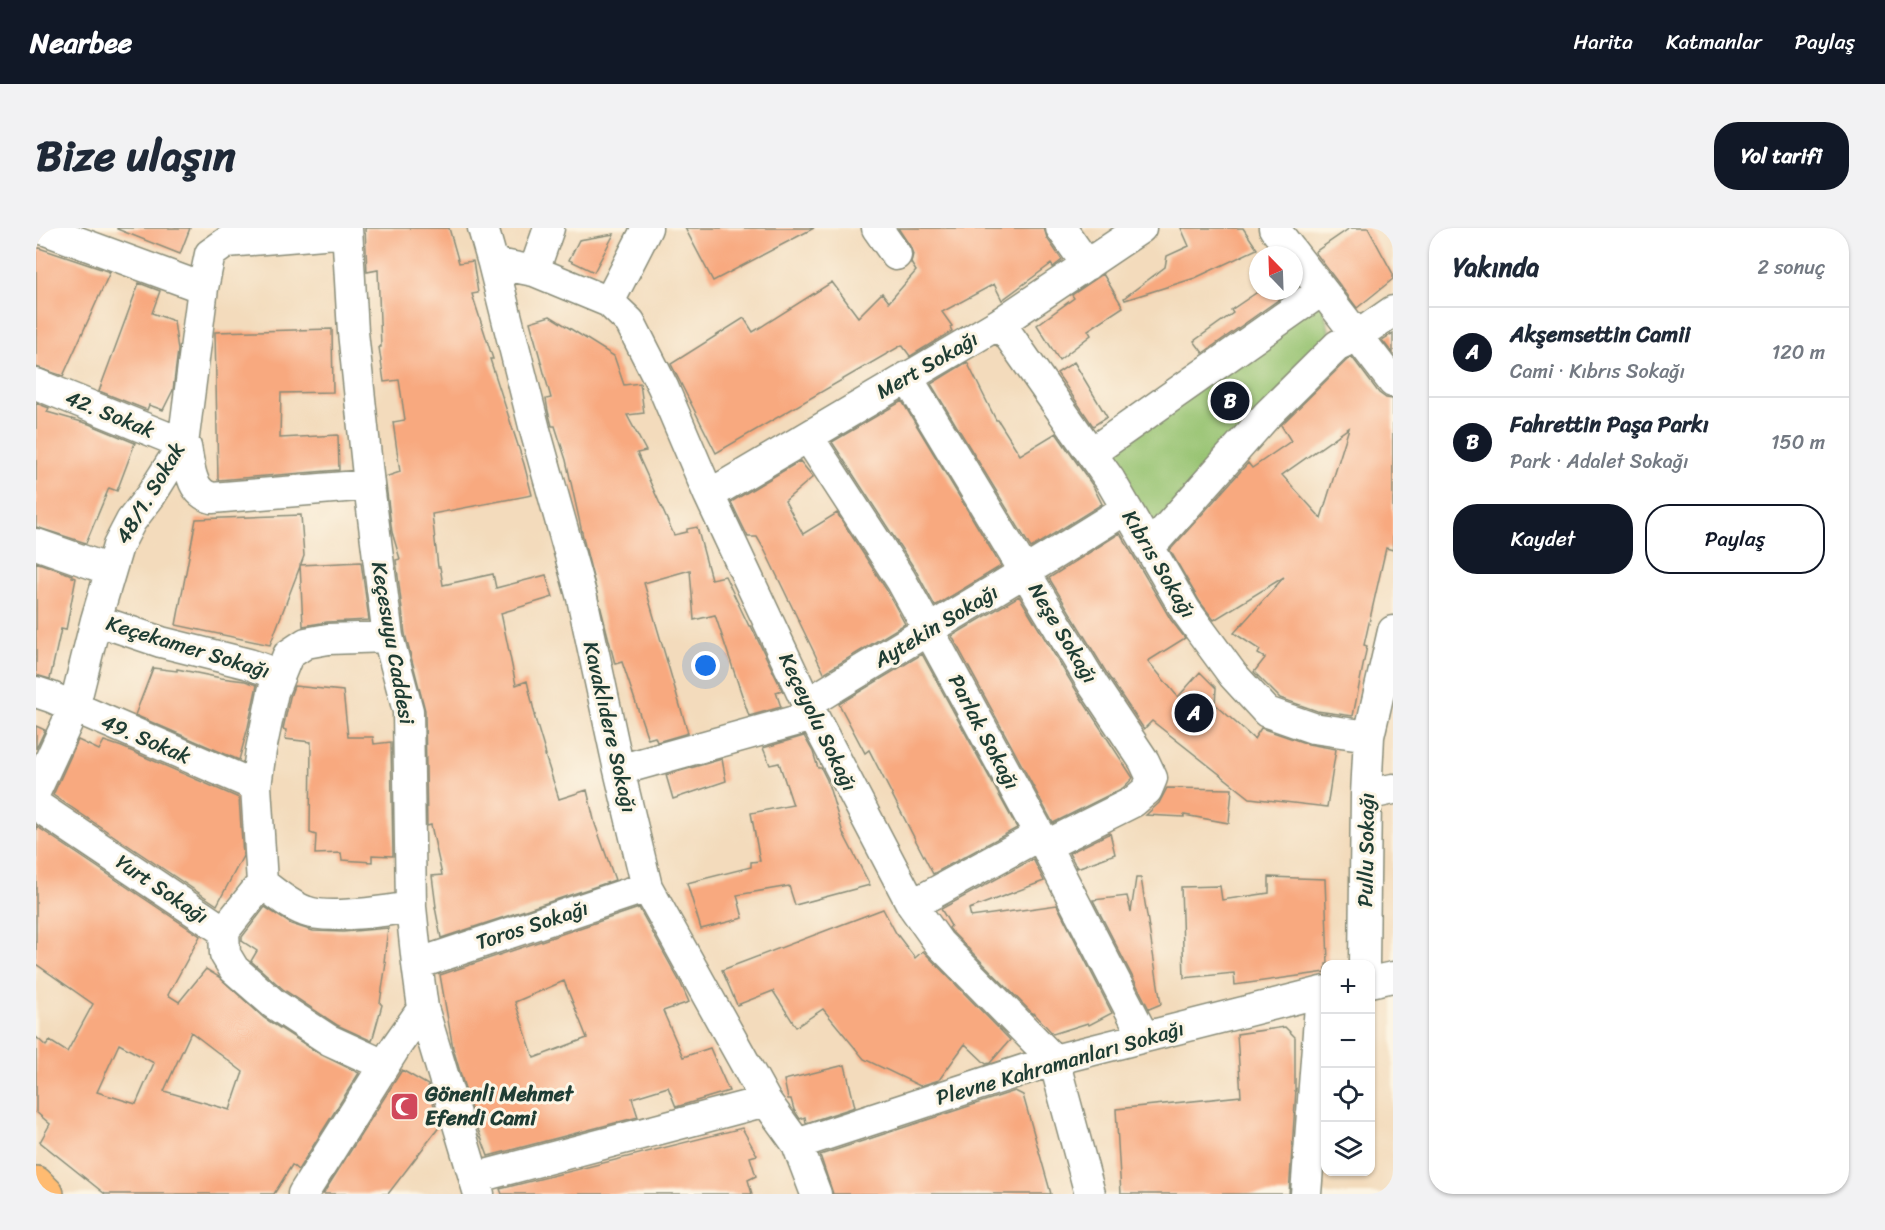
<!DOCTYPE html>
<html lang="tr">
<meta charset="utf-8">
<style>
:root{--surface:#fff;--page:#f2f2f3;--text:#1f2937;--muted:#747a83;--line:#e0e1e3;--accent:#111827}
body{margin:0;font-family:Sriracha,sans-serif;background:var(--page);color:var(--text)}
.controls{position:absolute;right:18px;bottom:18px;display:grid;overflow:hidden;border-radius:12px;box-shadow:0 2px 4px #0004}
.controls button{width:54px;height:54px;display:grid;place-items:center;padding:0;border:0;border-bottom:2px solid var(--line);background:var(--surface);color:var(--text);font:30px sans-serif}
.compass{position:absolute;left:1213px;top:18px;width:54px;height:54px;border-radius:50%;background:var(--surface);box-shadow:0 2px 4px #0004;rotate:337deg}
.you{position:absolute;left:670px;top:438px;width:21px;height:21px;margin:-15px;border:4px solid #fff;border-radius:50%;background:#1a73e8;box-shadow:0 0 0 9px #1a73e833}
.badge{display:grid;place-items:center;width:39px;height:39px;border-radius:50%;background:var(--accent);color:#fff;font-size:20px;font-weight:700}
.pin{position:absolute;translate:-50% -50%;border:3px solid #fff;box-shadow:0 2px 6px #0006}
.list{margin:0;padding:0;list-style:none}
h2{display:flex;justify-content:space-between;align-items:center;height:78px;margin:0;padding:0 24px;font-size:26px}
h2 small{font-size:20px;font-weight:400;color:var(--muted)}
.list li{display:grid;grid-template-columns:39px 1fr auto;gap:18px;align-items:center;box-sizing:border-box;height:90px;padding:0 24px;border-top:2px solid var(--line)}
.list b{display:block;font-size:22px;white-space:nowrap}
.list p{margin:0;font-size:20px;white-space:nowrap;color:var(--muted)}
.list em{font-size:20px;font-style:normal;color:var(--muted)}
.actions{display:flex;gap:12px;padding:18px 24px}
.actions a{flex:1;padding:14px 0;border:2px solid var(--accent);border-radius:24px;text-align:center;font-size:21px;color:var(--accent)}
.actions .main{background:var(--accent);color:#fff}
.icon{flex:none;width:33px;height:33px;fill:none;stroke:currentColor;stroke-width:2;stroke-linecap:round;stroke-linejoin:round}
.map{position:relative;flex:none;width:1357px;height:966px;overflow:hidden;border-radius:24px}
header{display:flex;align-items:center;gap:36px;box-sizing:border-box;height:84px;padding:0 30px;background:var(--accent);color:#fff}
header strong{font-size:28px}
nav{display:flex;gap:33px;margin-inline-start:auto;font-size:21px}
.intro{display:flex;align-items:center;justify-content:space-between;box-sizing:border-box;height:144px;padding:0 36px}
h1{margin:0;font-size:42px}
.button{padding:15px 27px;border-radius:24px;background:var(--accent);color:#fff;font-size:21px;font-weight:700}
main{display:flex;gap:36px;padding:0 36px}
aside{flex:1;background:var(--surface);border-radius:24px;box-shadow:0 2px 4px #0004}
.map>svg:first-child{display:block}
</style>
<header>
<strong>Nearbee</strong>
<nav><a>Harita</a><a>Katmanlar</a><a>Paylaş</a></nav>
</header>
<div class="intro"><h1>Bize ulaşın</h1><a class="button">Yol tarifi</a></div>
<main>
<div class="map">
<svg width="1357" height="966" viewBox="0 0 1357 966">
<rect width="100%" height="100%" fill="#fcf5e5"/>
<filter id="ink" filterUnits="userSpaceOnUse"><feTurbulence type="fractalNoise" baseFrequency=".0167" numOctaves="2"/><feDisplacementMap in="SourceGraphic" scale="12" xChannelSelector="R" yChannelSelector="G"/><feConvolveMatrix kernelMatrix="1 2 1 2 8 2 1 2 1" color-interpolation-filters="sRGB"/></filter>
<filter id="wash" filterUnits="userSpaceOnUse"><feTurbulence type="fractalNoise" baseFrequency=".008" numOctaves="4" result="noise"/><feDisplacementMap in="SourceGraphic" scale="24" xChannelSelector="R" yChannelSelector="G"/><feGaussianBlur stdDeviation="1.35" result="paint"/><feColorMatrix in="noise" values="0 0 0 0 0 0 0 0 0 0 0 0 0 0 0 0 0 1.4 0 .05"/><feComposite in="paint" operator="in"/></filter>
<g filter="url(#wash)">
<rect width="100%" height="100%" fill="#f3dbbc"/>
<path fill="#95c270" stroke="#5a8052" stroke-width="1.5" d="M1285,70L1297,118L1114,302L1071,229Z"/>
<g id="blocks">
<path fill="#f8a97f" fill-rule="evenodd" d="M81,0H154L144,26L81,1Z
M329,0H413L423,35L437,33L442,65L436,66L457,131H454L488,236L496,267L396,286L402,339H404L407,357L457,346L460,360L510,347L517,369L465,385L480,457L491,453L499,487H498L510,527H509L523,571L551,562L559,596L579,652L405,710L399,679H400L396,648L406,647L395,597L391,598L389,482L369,406L360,332L364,331L356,304L349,249L364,244L357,194L369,192L363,152L348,154L343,119H345L342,42L331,44Z
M649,0H778L677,53Z
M862,0H1008L1011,10L1026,32L1017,39L1015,36L966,72L958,56L906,84L916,98L914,99L916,103L873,129L874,128L866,117L680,225L635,136L708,90L717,104L796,54L822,89L846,65L853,74L880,43L875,35L877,26L874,18Z
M1145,0H1207L1221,21L1159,50L1089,72L1088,70L1129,39L1131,28L1153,18Z
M1314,0H1332L1357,46V51L1321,80L1279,24Z
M578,6L558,44L533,32L543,12Z
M0,19L74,44L27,148L0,139Z
M1067,46L1087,79L1052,102L1055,107L1023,132L1001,97L1038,70L1036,67Z
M103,55L124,63L116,85L138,93L142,122L137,162L127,182L113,177L111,182L63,163Z
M1223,63H1255L1167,125L1158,113L1197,85L1195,82Z
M514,88L578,128L588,157L604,155L608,185L591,187L610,223L601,225L638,307L651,304V301L661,299L675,351L689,348L713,398H715L746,462L740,464L745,479L713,488L679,387L658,392L654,342L608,355L652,505L621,514L619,509L612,511L586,434L579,436L549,318L530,232L519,198H516L512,183L510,171L515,170L494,94Z
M296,101L297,164L245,165L244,210L302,207L303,242L182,252L179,104Z
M1357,105V126L1346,112Z
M1316,129L1343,165L1350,170L1357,171V322L1350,320L1328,417L1331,418L1317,488L1281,483L1244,470L1218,444L1229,430L1222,426L1224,422L1198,405L1248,349L1178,392L1164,374L1134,322L1212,235L1216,240L1255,213L1245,197L1312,131ZM1313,200L1285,290L1246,247Z
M931,134L960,192H962L984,227L1020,205L1057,258L1066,276L995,320L895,156Z
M1038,134L1071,189L1057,198L1021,145Z
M866,173L965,338L899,378L880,343L796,214Z
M0,175L13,180L11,184L53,196L99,215L81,263L73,260L50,315L0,299Z
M764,233L777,249L749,273L767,306L801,285L850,361L869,396L788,445L728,321L721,309H712L695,274Z
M265,287L268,328L234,417L140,397L160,291Z
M1084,305L1135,392L1149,410L1112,433L1142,469L1164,444L1180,460L1179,476L1218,511L1225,500L1272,516L1300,521L1291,579L1214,570L1116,493L1108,501L1073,449L1013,350Z
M0,334L36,347V349L40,350L30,402L25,401L14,451L0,447Z
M325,334L333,392L291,394L267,398L264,337Z
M983,368L1043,467L1097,550L1087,560L1017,595L916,408Z
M886,426L981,600L897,646L833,522L829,525L803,476Z
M117,440L141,443V441L185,450L209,453L221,457L212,499L203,532L99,487Z
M258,458L307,463L312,509H337L338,516L355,514L357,628L336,627V634L306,632L305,625L279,626L280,607L274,605L275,514L249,511L250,502L247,501L254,469Z
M0,498L9,502L0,521Z
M768,508L777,524L782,540H785L791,552L807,605L834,657L759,677L753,658L701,667L707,690L665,701L651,655L715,639V634L724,633L715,585L757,577L743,535L734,537L727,520Z
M42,512L63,522L68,513L86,519L203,570L207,628L181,677L17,567Z
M686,531L690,553L637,571L630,547Z
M1131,560L1196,561L1193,595L1148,587V589L1110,587L1123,575Z
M0,598L164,708L132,767L143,774L170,741L183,749L228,790L284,826L323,845L262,942L256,937L238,966H69L4,914L14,896L0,884V809L10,818L14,813L31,824L57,776L0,736ZM155,804L207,844L194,882L128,863ZM83,816L118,835L100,876L61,864Z
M1074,605L1079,626L1041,640L1033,625Z
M997,631L1008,653L933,681L935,689L1021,677L1076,785L1053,797L1052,795L1017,806L998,785L997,786L916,704L913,700L915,698L905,681Z
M1233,649L1289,651L1292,736H1290V744L1199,757L1198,745L1148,750L1145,659L1184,658L1186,672L1233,665Z
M1100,650H1105L1125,776L1113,781L1057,672L1091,668L1095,684Z
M229,679L255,696L277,703L307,704L352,700L348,734L350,735L344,775L346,777L336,813L301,797L248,762L215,733L221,723L206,713V709Z
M603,680L645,756L653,774L627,783L647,829L674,820L693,863L640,879L632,859L596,870L602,889L452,928L437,888L417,820L404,747ZM528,753L551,810L498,830L479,774Z
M847,681L860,705L879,730L887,723L974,812L954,835L950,836L929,816L903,852L884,858L828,831L787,781L760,799L737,763L701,777L686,742Z
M1249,799L1259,809V862L1260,861L1253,966H1085L1080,881L1205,868L1201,806Z
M809,837L819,879L770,895L769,889L764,891L758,882L755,871H752L748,852Z
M366,842L392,857L404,898L352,966H287Z
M979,863L987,867L1015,966H797L784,927Z
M706,900L721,927L714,929L720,948L712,952L716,966H466L464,961Z"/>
</g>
</g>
<g filter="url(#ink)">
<use href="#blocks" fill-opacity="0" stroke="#898c78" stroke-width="1.5"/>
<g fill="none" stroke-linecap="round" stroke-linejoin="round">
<defs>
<path id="minor" d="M4,0L167,60
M311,0L317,104L333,257L352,409L372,483L375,679L381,736L387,780L443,966
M447,0L457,35L499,202L546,370L583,542L611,659L730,873L761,916L780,966
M841,0L860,27
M1025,0L1051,37
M1238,0L1357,154
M457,35L498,43L573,74L594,94L627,159L673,267L771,476L876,677L903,715L1018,832L1054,966
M498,43L513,0
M573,74L611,0
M964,95L1055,225L1074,252L1150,383L1197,447L1231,484L1277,500L1333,508
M871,149L1058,458L1108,533L1116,550L1111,562L1097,574L1009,618
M0,156L148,216L150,219C154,239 154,264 176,270L333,257
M772,209L865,352L892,401L1004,607L1108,809
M1055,225L1285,63
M673,267L964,95L1105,0
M0,316L74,342
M1113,320L1231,187L1302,117L1321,108L1357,83
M60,392L125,414L213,436L244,447
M352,409L292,411L270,415L252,427L237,464L225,522L220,558L226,655C239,665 253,677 269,683C291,692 350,683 375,679
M0,464L15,469L220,558
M771,476C877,410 985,348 1090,281
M583,542L777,488
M0,562L38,480L60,392L82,318L95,293L115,267L147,216L167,60L174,26L191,14L311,4
M1330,567L1357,561
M0,577L188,703L189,726L198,741L238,776L293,812L348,837
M876,677L1004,607
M188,703L226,655
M381,736L611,659
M1328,736L1330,567L1333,508L1357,403
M1334,754L1357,749
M761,916L1018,832L1290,763
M438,950L730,873
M267,966L361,817L387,780
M1270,966L1285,764"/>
<path id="major" d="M0,955L11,966"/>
</defs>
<use href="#minor" stroke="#898c78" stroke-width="33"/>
<use href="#major" stroke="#898c78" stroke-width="36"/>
<use href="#minor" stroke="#fff" stroke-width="30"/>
<use href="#major" stroke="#ffbb71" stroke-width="33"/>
</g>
</g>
<defs>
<symbol id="mosque-square" viewBox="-11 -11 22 22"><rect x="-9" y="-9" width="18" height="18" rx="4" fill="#d1495b" stroke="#fcf5e5"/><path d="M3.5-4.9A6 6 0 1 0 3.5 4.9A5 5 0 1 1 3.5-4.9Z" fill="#fff"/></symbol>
</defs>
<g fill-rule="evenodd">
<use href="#mosque-square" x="352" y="862" width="33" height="33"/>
</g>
<g text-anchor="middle" stroke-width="6" stroke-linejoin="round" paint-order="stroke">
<g font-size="21" fill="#1f3d34" stroke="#fcf5e5">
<text transform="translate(891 137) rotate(-30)" y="7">Mert Sokağı</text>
<text transform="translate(74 186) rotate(22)" y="7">42. Sokak</text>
<text transform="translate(114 265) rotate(-59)" y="7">48/1. Sokak</text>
<text transform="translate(1123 336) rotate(59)" y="7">Kıbrıs Sokağı</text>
<text transform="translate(900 398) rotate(-31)" y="7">Aytekin Sokağı</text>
<text transform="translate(1027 405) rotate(59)" y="7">Neşe Sokağı</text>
<text transform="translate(357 415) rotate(80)" y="7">Keçesuyu Caddesi</text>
<text transform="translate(152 419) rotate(17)" y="7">Keçekamer Sokağı</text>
<text transform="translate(782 494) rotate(64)" y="7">Keçeyolu Sokağı</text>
<text transform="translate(574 499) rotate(77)" y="7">Kavaklıdere Sokağı</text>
<text transform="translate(948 504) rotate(62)" y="7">Parlak Sokağı</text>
<text transform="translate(110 511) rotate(23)" y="7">49. Sokak</text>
<text transform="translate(1330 622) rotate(-89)" y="7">Pullu Sokağı</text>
<text transform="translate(126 661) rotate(34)" y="7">Yurt Sokağı</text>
<text transform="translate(496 697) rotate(-18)" y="7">Toros Sokağı</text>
<text transform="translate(1024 835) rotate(-16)" y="7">Plevne Kahramanları Sokağı</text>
</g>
<g font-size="21" font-weight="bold" fill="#1f3d34" stroke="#fcf5e5" text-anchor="start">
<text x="389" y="873">Gönenli Mehmet<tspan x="389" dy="24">Efendi Cami</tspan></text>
</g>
</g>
</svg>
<div class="controls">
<button>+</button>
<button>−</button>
<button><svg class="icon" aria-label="locate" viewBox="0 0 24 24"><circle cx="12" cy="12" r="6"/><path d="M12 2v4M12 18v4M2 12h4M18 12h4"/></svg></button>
<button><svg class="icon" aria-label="layers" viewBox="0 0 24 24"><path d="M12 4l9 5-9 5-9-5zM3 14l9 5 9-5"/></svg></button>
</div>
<svg class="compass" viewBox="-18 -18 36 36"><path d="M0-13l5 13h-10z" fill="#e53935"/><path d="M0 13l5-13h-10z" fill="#747a83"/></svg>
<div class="you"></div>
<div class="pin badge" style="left:1158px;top:485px">A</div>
<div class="pin badge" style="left:1194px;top:173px">B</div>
</div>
<aside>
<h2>Yakında<small>2 sonuç</small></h2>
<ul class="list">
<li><span class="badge">A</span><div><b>Akşemsettin Camii</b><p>Cami · Kıbrıs Sokağı</p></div><em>120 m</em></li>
<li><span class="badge">B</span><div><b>Fahrettin Paşa Parkı</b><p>Park · Adalet Sokağı</p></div><em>150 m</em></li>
</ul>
<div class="actions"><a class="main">Kaydet</a><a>Paylaş</a></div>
</aside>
</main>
